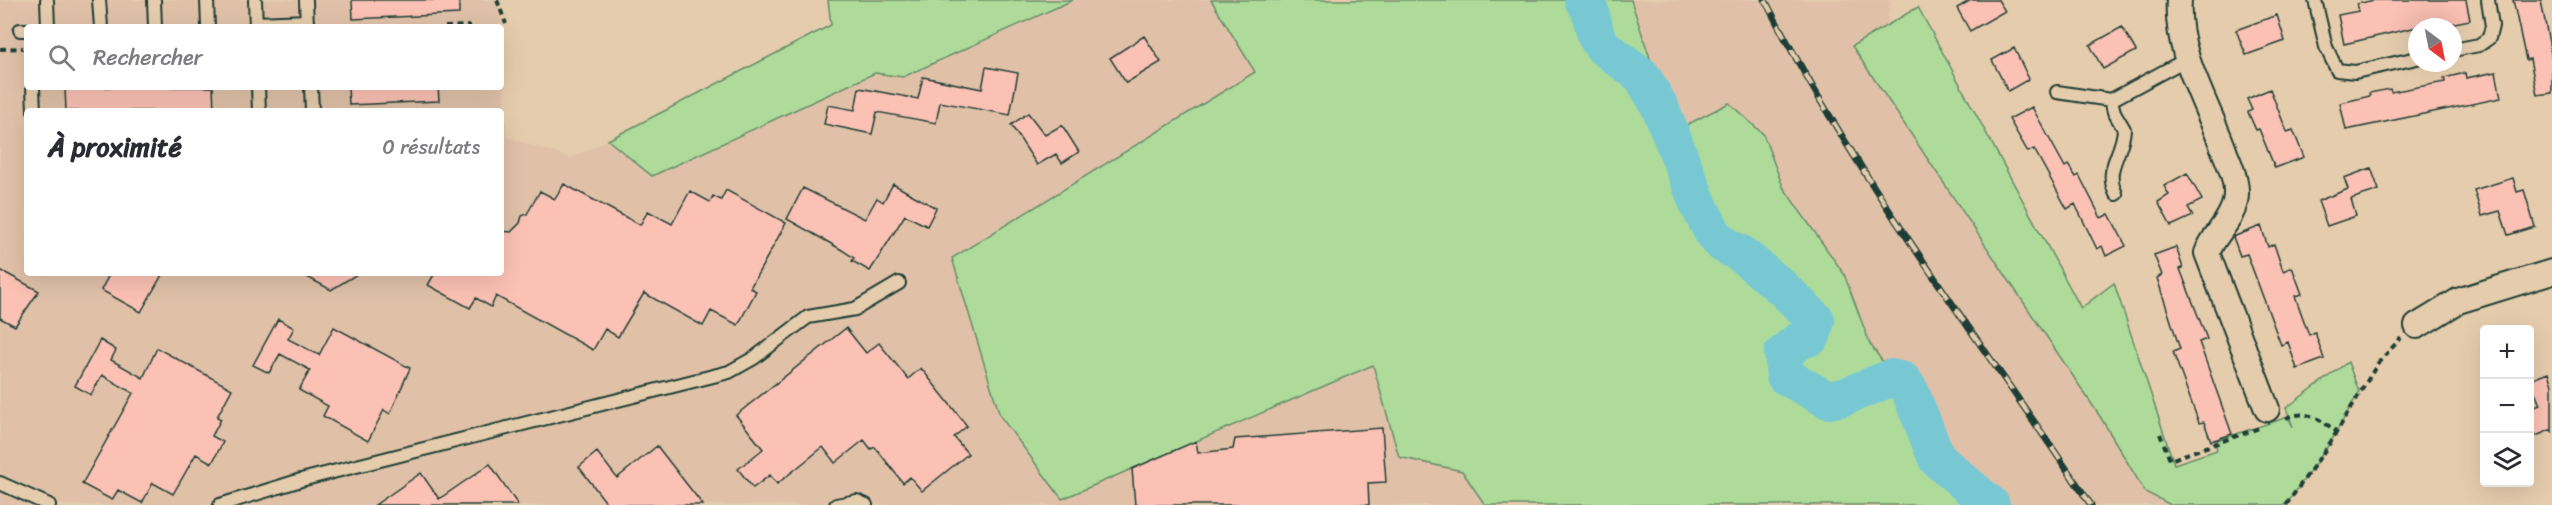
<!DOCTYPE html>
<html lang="fr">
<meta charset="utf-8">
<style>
:root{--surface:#fff;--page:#f2f2f3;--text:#2b2b33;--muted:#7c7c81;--line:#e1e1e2}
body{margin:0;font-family:Sriracha,sans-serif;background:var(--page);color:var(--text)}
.controls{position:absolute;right:18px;bottom:18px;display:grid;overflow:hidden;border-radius:6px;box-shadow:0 6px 24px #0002}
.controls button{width:54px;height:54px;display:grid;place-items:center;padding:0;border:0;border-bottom:2px solid var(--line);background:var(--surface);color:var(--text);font:30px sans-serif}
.compass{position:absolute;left:2408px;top:18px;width:54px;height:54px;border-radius:50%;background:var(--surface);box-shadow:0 6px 24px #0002;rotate:148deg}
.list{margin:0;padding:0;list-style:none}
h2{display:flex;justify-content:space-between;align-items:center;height:78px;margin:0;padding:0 24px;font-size:26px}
h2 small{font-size:20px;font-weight:400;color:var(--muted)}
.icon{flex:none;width:33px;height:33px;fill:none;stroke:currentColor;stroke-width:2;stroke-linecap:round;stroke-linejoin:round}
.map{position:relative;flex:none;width:2552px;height:505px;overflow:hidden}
.search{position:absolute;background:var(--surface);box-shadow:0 6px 24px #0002;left:24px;top:24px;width:480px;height:66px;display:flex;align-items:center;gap:15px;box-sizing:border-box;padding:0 21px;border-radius:6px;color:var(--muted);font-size:22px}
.panel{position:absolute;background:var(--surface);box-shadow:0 6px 24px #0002;left:24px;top:108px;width:480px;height:168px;border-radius:6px}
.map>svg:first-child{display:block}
</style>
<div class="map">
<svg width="2552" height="505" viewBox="0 0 2552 505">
<rect width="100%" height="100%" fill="#e5ccad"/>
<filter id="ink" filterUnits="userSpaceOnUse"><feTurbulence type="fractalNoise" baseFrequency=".0167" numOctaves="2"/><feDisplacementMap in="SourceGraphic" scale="12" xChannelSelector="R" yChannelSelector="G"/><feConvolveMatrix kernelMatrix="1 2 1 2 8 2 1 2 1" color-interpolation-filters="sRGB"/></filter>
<g filter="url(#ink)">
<path fill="#e0c1a8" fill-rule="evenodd" d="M0,0H501L506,137L571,158L608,140L652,176L875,73L903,77L1073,0H1211L1256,72L952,258L1062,499L1374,365L1399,457L1462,471L1485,505H0ZM27,27H501V87H27ZM27,111H501V273H27Z
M1631,0H1891L1886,28L1852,46L2101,418L2145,492L2171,505H2009L1935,440L1910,381L1902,375L1892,374L1870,344L1844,274L1783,187L1763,134L1729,103L1675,132L1660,96Z"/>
<path fill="#aedb9a" stroke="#668c67" stroke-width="1.5" d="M828,0H1073L903,77L875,73L652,176L608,140L831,25Z
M1211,0H1631L1657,80L1663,114L1671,133L1729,103L1763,134L1783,187L1844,274L1870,344L1895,379L1903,381L1910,391L1937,459L1991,505H1485L1462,471L1399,457L1373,365L1062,499L1000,416L952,258L1255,72Z
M1918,7L2081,308L2114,283L2174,464L2217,450L2215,441L2288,417L2293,427L2286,408L2348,362L2359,392L2330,443L2286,505H2171L2145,492L2101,418L1852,46Z
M1935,440L2007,501L2009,505H1997L1951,461L1944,459Z"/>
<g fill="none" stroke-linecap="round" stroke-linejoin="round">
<path stroke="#78c8d4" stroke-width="38" d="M1583,0L1590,11L1596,36L1602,46L1642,76L1660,107L1699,206L1714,235L1724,245L1741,254L1779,285L1816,320L1812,336L1797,342L1783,354L1785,376L1828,400L1844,397L1891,378L1903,381L1910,391L1937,459L1991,505"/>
</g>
<path fill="#fbc1b4" stroke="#1f3d34" stroke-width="1.5" d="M352,0H459V14L353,19Z
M1971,0H1998L2005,11L1970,31L1957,8Z
M2374,0H2466L2470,20L2434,27H2417L2344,44L2338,15L2359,11L2357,4Z
M2513,0H2541L2552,59V93L2537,95L2530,59L2526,60Z
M2277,15L2285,41L2246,55L2236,30Z
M2122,27L2136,51L2103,69L2090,45Z
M1144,36L1161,62L1126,83L1110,58Z
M2014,48L2029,79L2008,91L1992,60Z
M986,67L1018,73L1010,115L940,102L936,123L877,112L872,134L824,124L828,105L855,110L859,88L918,99L923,77L982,89Z
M2496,72L2501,98L2346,130L2340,103L2370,96L2369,93L2390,89L2391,92L2445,82L2444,78L2465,73L2466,78Z
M65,87H213L214,111H66Z
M348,87H438L439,101L349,105Z
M2270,89L2287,132L2293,130L2304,157L2275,168L2259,129L2256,130L2248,112L2252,110L2247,99Z
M2032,107L2065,167L2068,165L2076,177L2079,175L2101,218L2109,214L2126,246L2106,256L2102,246L2097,249L2075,204L2067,209L2034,149L2028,152L2009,119Z
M1028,113L1045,135L1062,125L1079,152L1062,163L1056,154L1037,165L1011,125Z
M2371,168L2379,190L2351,199L2356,216L2327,226L2318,201L2348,189L2344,178Z
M2187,173L2202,200L2188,207L2193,216L2171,226L2158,202L2169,195L2164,186Z
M2513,178L2517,192L2524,190L2535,227L2508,235L2500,211L2482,216L2474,190Z
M564,184L640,225L648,211L672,224L690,191L710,202L713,196L721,200L726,190L786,223L750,288L756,291L738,325L711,311L703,326L644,293L618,337L605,329L593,350L496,296L491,307L476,298L470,308L428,285L435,273H501V231L511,232L520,223L522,216L527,214L540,191L555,199Z
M893,184L936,208L927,226L905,215L870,271L852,261L854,258L842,250L787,219L803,188L865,219L877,198L883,202Z
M2261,226L2268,247L2274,244L2283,271L2292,267L2302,294L2295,296L2309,335L2315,332L2324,359L2297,369L2288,342L2281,345L2247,254L2240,256L2233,237Z
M2176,247L2183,268L2180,269L2207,339L2199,342L2232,434L2211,441L2204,422L2199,423L2173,352L2180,349L2157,278L2162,275L2154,255Z
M0,270L39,291L15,326L0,318Z
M110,273H163L141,312L101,290Z
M300,273H359L331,290Z
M278,319L294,328L288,339L319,355L334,327L410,368L390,414L384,410L368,441L323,416L328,406L299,390L310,370L280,354L269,373L253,365Z
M846,328L866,353L879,343L908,379L921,368L967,426L954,437L968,454L922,491L910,477L903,483L875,447L871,449L864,440L835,463L823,447L777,484L770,475L753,488L738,469L763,449L736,415Z
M100,340L116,350L111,360L143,378L157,348L232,389L217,417L221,419L212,436L223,442L212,463L196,454L173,494L153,483L142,503L118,490L112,500L82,484L133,393L102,375L91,395L75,386Z
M2548,373L2552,385V432L2550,430L2529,439V409L2540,405L2530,380Z
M1382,428L1386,482L1368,483L1369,505H1135L1132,469L1196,441L1198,453L1233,449L1235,439Z
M657,446L703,505H608L579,467L597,452L617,478Z
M490,464L518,505H375L421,473L439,499Z"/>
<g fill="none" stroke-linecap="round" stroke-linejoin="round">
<defs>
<path id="service" d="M47,0L48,27
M99,0L101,27
M154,0L155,27
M207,0L208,27
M255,0L256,27
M306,0L307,27
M2315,0L2326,47L2337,70L2355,72L2417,58
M256,23L307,21
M20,30H27
M2453,50L2479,45L2489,38L2492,26L2488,0
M33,87L34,111
M258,87L259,111
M311,87L312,111
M2057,92L2111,100L2114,112L2124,129C2123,154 2103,169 2116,194
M2111,100L2187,59
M0,483L49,505
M220,505L301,480L729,372L754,358L808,317L855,309L899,283
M836,505L857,501L866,505"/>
<path id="minor" d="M2179,0C2175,53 2208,104 2225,153C2231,168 2239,185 2235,202C2231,222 2214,234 2207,253L2267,409
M2417,326L2458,301L2552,272"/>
</defs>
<use href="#service" stroke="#1f3d34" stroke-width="16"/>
<use href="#minor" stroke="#1f3d34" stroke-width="28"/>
<path stroke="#1f3d34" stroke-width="4" stroke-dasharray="6 4.5" stroke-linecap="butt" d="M497,0L506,24
M445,27L471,26
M0,49L23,48
M2286,418C2307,409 2319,419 2336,431
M2160,434L2170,460L2259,428
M2286,505L2330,443L2378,363L2401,338"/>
<use href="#service" stroke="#e5ccad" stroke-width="12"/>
<use href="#minor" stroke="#e5ccad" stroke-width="24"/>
<defs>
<path id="rail" d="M1765,0C1857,180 1979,338 2091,505"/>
</defs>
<use href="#rail" stroke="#1f3d34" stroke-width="7"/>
<use href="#rail" stroke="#e5ccad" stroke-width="4.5" stroke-dasharray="14" stroke-linecap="butt"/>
</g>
</g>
</svg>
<div class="controls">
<button>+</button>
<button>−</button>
<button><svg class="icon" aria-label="layers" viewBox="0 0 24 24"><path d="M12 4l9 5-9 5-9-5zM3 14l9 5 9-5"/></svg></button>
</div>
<svg class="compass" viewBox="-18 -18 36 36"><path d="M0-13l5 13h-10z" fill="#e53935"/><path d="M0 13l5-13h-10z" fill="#7c7c81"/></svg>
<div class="search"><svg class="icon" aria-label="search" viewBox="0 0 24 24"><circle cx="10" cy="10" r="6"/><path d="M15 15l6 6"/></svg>Rechercher</div>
<section class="panel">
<h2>À proximité<small>0 résultats</small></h2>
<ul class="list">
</ul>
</section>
</div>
